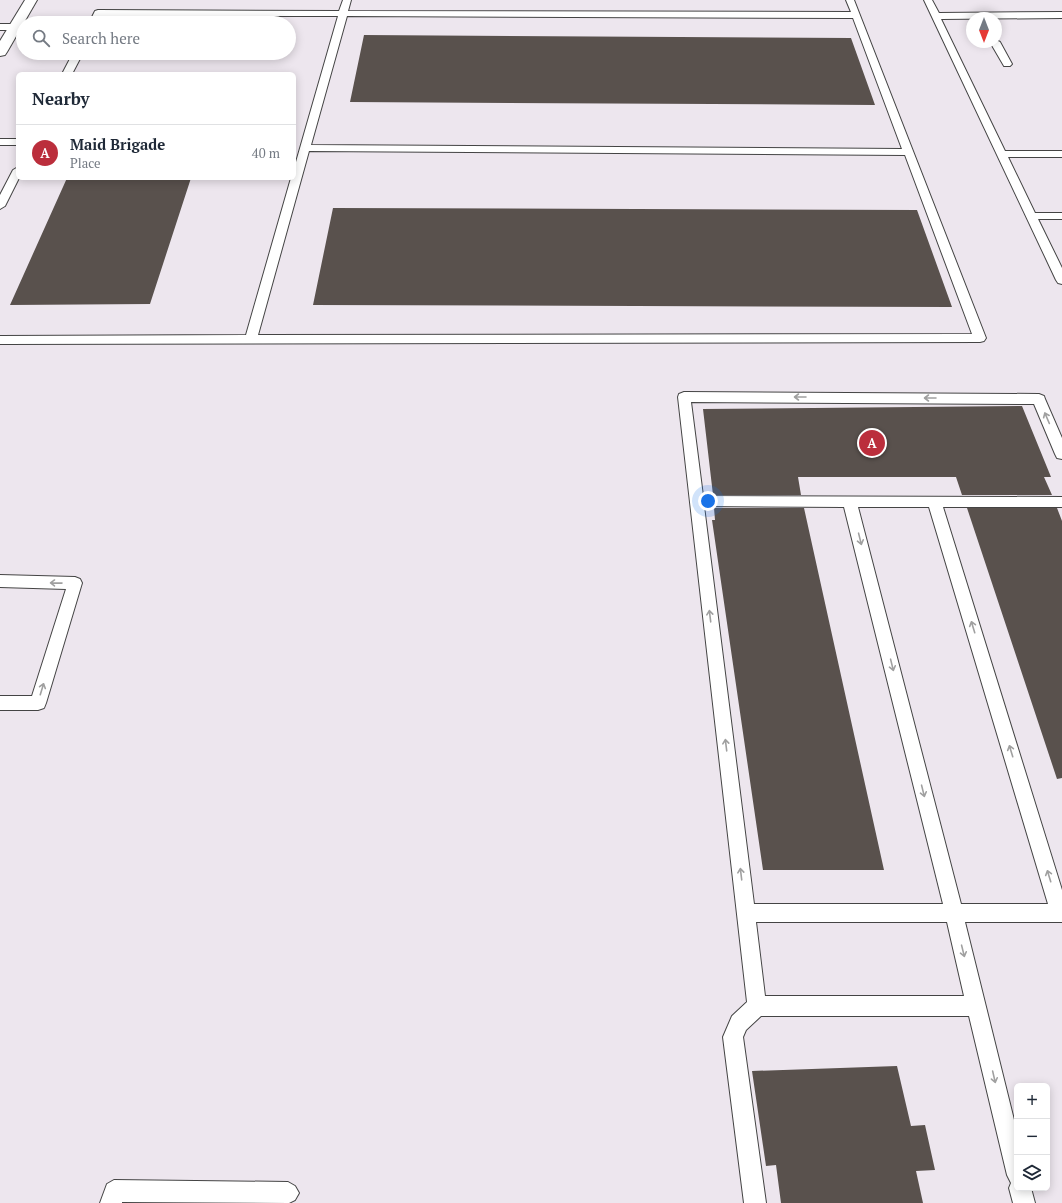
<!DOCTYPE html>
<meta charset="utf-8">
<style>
:root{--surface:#fff;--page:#f6f6f7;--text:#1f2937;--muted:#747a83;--line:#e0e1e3;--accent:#bb2e3c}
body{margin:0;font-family:"PT Serif",serif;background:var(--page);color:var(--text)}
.controls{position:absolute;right:12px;bottom:12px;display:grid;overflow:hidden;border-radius:6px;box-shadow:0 2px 10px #0003}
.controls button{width:36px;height:36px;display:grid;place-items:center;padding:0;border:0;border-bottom:1px solid var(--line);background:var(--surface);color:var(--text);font:20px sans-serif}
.compass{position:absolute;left:966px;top:12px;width:36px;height:36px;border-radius:50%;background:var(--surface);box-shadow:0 2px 10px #0003;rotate:180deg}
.you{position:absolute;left:708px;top:501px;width:14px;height:14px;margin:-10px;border:3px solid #fff;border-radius:50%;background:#1a73e8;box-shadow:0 0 0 6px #1a73e833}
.badge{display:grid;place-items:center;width:26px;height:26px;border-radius:50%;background:var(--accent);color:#fff;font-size:13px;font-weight:700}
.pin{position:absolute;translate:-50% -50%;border:2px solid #fff;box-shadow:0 1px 4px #0006}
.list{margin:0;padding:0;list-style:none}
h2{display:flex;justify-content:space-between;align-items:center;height:52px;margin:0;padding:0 16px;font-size:17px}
h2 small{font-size:13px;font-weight:400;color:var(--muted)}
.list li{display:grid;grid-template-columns:26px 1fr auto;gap:12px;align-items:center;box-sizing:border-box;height:56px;padding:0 16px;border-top:1px solid var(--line)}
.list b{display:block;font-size:15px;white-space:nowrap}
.list p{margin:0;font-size:13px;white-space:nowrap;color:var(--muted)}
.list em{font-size:13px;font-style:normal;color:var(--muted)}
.icon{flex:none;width:22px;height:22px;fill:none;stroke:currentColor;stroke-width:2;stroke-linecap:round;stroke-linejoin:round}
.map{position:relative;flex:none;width:1062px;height:1203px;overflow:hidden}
.search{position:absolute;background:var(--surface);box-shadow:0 2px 10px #0003;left:16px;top:16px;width:280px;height:44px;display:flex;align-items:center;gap:10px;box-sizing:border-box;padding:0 14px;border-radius:22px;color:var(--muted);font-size:15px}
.panel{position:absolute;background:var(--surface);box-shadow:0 2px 10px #0003;left:16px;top:72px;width:280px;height:108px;border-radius:6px}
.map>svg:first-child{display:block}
</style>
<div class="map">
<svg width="1062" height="1203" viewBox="0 0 1062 1203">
<rect width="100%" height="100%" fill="#fefcf5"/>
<path fill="#ede6ee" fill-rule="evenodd" d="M0,0H1062V1203H0ZM972,18H996V42H972ZM23,23H289V53H23ZM18,74H294V178H18ZM1017,1086H1047V1188H1017Z"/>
<path fill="#59514d" d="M364,35L851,38L875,105L350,102Z
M67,178H191L150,304L10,305Z
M333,208L917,210L952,307L313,305Z
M1022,406L1051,477H1044L1052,495H962L956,477H798L801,495H713L703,409Z
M714,508H804L884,870H763L712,520H715Z
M967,508H1057L1062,521V778L1057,779Z
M897,1066L911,1126L925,1125L935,1170L916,1171L923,1203H781L776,1165L766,1166L752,1071Z"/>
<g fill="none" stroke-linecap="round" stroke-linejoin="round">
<defs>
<path id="lane" d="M343,0H351L348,11L851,12L846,0H854L986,338L984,341L980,342L0,344V336L246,335L291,178H294V169L338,16H101L97,23H89L95,11L98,10L339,11ZM347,16L853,18L902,149L311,145ZM309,151L905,155L972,334L258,335Z
M924,0H932L939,13L1062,12V18L941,19L1005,151H1062V157H1008L1035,213H1062V219H1038L1062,268V284L1058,283L1056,280Z
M0,24H15L19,27L15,30H0Z
M996,40L1000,42L1012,64L1010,66H1004L990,42H996Z
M73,53H83L72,74H62Z
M0,139H18V145H0Z
M18,167V178H19L5,206L0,209V195L13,170Z
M684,392L1039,394L1044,396L1045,399L1062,438V459L1057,458L1055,454L1034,404L691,402L703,496L1062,497V507H943L1062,890V922H965L1017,1132V1188H1031L1035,1203H1013L1009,1188L1011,1183L1007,1175L969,1016H761L746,1030L743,1037L766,1203H744L723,1037L732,1016L747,1002L678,397L679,394ZM704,506L844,507L943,904H754ZM858,507H929L1048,904H961ZM756,922H947L964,996H765Z
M0,575L75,577L80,579L82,583L46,703L44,708L38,710H0V696H32L66,589L0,587Z
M114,1180L288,1182L295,1186L299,1193L295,1200L289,1203L122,1202V1203H100L107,1184Z"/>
<path id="street" d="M25,0H37L7,52L5,55L0,56V41Z"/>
</defs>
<use href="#lane" stroke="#444" stroke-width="2"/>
<use href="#street" stroke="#444" stroke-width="2"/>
<use href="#lane" fill="#fff" fill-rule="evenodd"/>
<use href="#street" fill="#fff" fill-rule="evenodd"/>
</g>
<defs><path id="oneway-shaft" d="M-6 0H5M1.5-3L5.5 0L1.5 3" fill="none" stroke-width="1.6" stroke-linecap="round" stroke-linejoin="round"/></defs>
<g stroke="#a0a0a0">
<use href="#oneway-shaft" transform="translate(800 397) rotate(-180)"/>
<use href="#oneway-shaft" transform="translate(930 398) rotate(-180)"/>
<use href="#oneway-shaft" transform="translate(1047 418) rotate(-113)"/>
<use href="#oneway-shaft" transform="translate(860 539) rotate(76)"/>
<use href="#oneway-shaft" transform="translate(56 583) rotate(-179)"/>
<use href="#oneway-shaft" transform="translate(710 616) rotate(-97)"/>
<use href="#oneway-shaft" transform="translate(973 627) rotate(-107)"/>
<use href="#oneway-shaft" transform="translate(892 665) rotate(76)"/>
<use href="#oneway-shaft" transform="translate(42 689) rotate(-73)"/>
<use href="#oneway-shaft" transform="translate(726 745) rotate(-97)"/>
<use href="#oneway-shaft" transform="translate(1011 751) rotate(-107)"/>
<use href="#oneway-shaft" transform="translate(923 791) rotate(76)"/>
<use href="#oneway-shaft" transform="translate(741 874) rotate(-97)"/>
<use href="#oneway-shaft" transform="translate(1049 876) rotate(-107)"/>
<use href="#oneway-shaft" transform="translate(963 951) rotate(76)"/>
<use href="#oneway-shaft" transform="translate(994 1077) rotate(77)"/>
</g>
</svg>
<div class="controls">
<button>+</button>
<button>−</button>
<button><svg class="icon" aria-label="layers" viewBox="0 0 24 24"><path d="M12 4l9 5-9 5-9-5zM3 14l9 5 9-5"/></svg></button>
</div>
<svg class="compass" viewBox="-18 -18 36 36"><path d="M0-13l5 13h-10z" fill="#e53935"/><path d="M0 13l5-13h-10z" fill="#747a83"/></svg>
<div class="you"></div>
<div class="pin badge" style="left:872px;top:443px">A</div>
<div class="search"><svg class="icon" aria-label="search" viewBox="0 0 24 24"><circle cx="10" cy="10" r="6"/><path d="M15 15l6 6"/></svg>Search here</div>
<section class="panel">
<h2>Nearby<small></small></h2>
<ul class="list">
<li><span class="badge">A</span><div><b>Maid Brigade</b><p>Place</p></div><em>40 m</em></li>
</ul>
</section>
</div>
